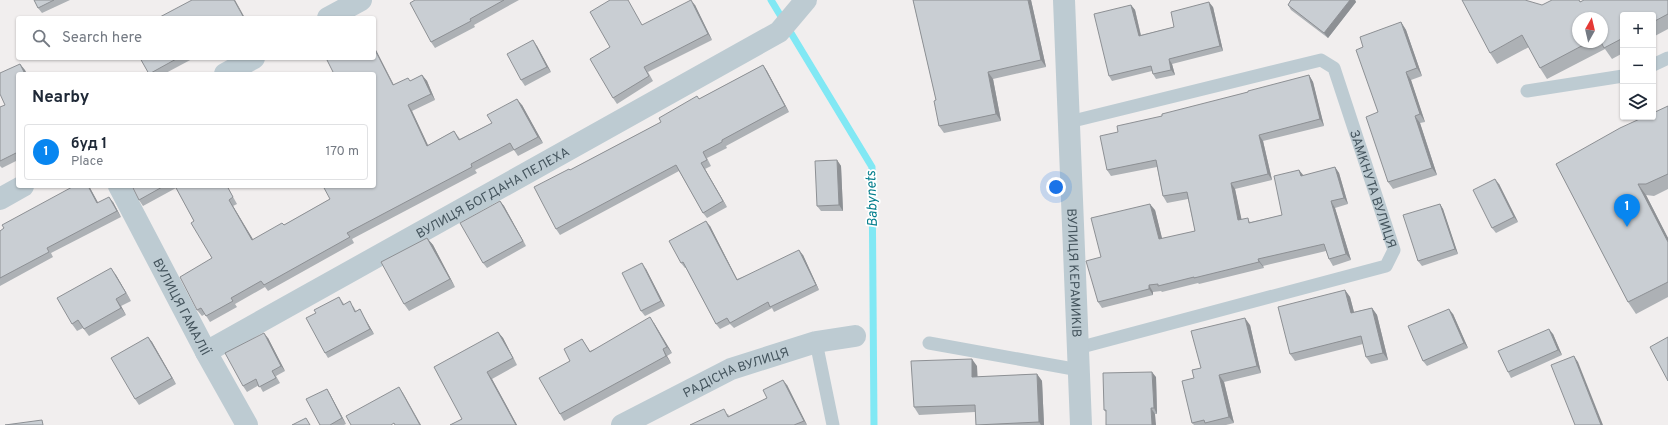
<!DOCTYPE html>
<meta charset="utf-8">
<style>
:root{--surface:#fff;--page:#f2f2f3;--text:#1f2937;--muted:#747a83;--line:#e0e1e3;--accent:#0886f0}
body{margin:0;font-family:Overpass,sans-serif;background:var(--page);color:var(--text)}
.controls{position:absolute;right:12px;top:12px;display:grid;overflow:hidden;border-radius:4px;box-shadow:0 1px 3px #0004}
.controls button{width:36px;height:36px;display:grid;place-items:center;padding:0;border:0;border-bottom:1px solid var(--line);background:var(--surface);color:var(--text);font:20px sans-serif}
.compass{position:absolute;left:1572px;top:12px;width:36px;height:36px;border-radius:50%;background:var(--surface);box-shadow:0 1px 3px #0004;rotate:8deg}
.you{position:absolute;left:1056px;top:187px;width:14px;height:14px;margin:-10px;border:3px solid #fff;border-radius:50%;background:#1a73e8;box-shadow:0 0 0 6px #1a73e833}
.badge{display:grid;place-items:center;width:26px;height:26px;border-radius:50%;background:var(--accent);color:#fff;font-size:13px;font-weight:700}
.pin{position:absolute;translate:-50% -33px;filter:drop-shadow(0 1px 2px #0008)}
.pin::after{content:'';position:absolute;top:21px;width:14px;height:12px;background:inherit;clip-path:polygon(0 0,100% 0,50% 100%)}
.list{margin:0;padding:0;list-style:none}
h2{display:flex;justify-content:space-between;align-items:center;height:52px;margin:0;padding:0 16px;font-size:17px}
h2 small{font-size:13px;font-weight:400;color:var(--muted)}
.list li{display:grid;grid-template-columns:26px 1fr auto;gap:12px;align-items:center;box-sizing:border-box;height:56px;margin:0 8px 8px;padding:0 8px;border:1px solid var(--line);border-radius:4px}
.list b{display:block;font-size:15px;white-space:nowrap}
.list p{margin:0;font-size:13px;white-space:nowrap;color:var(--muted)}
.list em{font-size:13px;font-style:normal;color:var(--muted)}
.icon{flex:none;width:22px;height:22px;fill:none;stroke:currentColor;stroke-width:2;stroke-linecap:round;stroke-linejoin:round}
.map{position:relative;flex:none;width:1668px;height:425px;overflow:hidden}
.search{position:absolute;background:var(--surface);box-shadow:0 1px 3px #0004;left:16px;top:16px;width:360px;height:44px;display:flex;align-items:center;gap:10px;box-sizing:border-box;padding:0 14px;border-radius:4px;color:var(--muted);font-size:15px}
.panel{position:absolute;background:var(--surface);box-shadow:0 1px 3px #0004;left:16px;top:72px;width:360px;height:116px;border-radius:4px}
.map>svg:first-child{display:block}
</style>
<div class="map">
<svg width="1668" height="425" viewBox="0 0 1668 425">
<rect width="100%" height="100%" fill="#f1eeee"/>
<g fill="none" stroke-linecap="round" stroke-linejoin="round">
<path stroke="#81e8f4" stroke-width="7" d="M771,0L872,167L874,425"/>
<g stroke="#bdcbd2" stroke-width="13">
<path d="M1653,65L1668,58"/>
<path d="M1527,91L1623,76"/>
<path id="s1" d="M1069,122L1321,60L1334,68L1394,250L1386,266L1078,348"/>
<path d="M816,342L833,425"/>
<path d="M929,343L1079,370"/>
</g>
<g stroke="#bdcbd2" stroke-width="22">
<path id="s2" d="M1064,0L1081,425"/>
<path d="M328,18L361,0"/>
<path d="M225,74L254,58"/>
<path id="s3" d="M119,186L206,352L247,425"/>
<path d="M0,199L23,186"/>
<path id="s4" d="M206,352L779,32L806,0"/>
<path id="s5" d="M622,425L731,369L816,342L855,336"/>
</g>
</g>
<path fill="#adb1b5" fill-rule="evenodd" d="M34,0H70L42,13L38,8Z
M415,0H519L474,25L475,27L435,48L431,42Z
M913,0H1031L1046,67L993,79L1001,121L944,133L939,126L936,100Z
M1291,0H1355L1356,2L1328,38L1291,10L1288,5Z
M1668,0V29L1653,37V15H1623V53L1612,59L1605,49L1547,79L1540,68L1529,47L1497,64L1490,53L1581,1ZM1602,18V42H1578Z
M695,5L712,40L648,72L653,81L617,104L613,98L610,47L642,25Z
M1131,5L1135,10L1141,35L1174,27L1213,7L1223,51L1172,64L1175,75L1156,79L1153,74L1152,71L1112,81L1109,76Z
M1401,22L1406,30L1422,76L1411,80L1425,122L1420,123L1437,175L1393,189L1388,182L1378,112L1363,47Z
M537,46L551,72L525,86L521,80Z
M140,58H194L164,74H149Z
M20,64L27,74H18V160L2,168L0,166V107L5,105Z
M763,65L767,71L789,112L726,146L727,148L707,158L711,166L705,169L727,207L707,218L703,213L679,171L560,235L556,229L570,170L661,122L699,99Z
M422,75L427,81L435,100L412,111L428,145L454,131L460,139L492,123L522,105L543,143L518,156L514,150L475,170L477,173L352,239L354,243L268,291L265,287L235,304L237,307L210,322L205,314L202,316L197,310L212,258L194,221L176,188L143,206L139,200L132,186H227L237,204L233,206L253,240L284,225L330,199L394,84L410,81Z
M1309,75L1313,82L1324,126L1263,141L1272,180L1235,189L1241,219L1251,222L1282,215L1299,170L1303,176L1335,167L1339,173L1348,204L1335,208L1351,260L1333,266L1329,259L1326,251L1263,266L1264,268L1199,284L1198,283L1162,292L1161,291L1153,292V295L1102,308L1098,302L1101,257L1155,210L1162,239L1195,231L1188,199L1167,203L1163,196L1157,167L1111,176L1107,170L1118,132L1162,116Z
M1668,106V189L1654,196L1646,195L1668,238V297L1636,314L1628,302L1556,164Z
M837,160L841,166L843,211H821L817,206Z
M1499,184L1518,222L1496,233L1492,228Z
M74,186H89L98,203L113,202L121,217L51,253L53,257L0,286V231Z
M500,201L504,206L526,246L487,268L483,263Z
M1440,204L1443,209L1458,254L1422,266L1418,261Z
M710,226L737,279L803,255L819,290L774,312L772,308L734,328L730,324L720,329L716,324L686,268H685L681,263Z
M427,238L433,245L455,287L409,311L404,304Z
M646,269L665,306L645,316L641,311Z
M116,275L131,301L121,306L126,315L89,336L83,328L77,331L72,324Z
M1345,290L1350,297L1354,312L1372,308L1377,315L1388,360L1371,364L1366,357L1363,344L1295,361L1290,354Z
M339,297L344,304L353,306L356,311L360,309L363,315L374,334L328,358L325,353L316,313Z
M1453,314L1468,348L1427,366L1423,361Z
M654,323L672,353L667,356L671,363L564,421L560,414L570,361L582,339L590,351Z
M1250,325L1261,373L1224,382L1234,423L1226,425H1194L1192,423L1194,378Z
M498,332L503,338L517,365L492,379L517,425H450L462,419Z
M1553,334L1562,355L1511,378L1508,372Z
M148,337L152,342L176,384L139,405L135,399Z
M268,338L285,371L276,376L280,383L263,392L259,385L247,392L243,386Z
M977,366V377L1037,374L1042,381L1044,425H976L975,412L919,415L914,407Z
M1156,377L1157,414L1106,412L1104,410Z
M787,385L807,425H690L728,414L729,416L767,398Z
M327,389L330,394L346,424L344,425H320Z"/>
<path fill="#8d9094" d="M234,0H235L245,18H244Z
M691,0L695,5L712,40L708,34Z
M1028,0H1031L1046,67L1041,60Z
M1350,0H1355L1356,2L1328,38L1324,33Z
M1209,2L1213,7L1223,51L1220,46Z
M1131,5L1135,10L1142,41L1139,36Z
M1401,22L1406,30L1422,76L1417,68Z
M533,40L537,46L551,72L547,67Z
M374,46L397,91L393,85L374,48Z
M1169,59L1172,64L1175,75L1171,70Z
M20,64L25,70L27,74H25Z
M763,65L767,71L789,112L785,106Z
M988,72L993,79L1001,121L996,114Z
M1406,72L1411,80L1425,122L1420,114Z
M422,75L427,81L435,100L431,94Z
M1309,75L1313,82L1324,126L1320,119Z
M517,99L522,105L543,143L538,137Z
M408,105L412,111L431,152L427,146Z
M1415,116L1420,123L1437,175L1432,168Z
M1259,135L1263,141L1272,180L1268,174Z
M837,160L841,166L843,211L839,205Z
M701,163L705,169L727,207L723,201Z
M1335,167L1339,173L1348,204L1344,198Z
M1299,170L1304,176H1301Z
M1495,179L1499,184L1518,222L1514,217Z
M1231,183L1235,189L1243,226L1238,220Z
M1638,184L1646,195L1668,238V242Z
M88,186H89L101,208L97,203Z
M109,197L113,202L121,217L117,211Z
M229,200L233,206L257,246L252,240Z
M500,201L504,206L526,246L523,241Z
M1331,201L1335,208L1351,260L1346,254Z
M1150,204L1155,210L1164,246L1159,239Z
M1440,204L1443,209L1458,254L1455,249Z
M706,221L710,226L740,285L737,280Z
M427,238L433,245L455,287L450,279Z
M799,250L803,255L819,290L816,285Z
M1258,259L1263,266L1264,268L1259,262Z
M642,263L646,269L665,306L661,301Z
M111,268L116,275L131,301L126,293Z
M1149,285L1153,292V295L1149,289Z
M1345,290L1350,297L1356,320L1351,313Z
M116,299L121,306L126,315L121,308Z
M1372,308L1377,315L1388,360L1383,353Z
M360,309L363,315L374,334L370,329Z
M1449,309L1453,314L1468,348L1464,343Z
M650,317L654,323L672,353L667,347Z
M1245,318L1250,325L1261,373L1257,366Z
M1549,329L1553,334L1562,355L1558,350Z
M498,332L503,338L517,365L513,358Z
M264,333L268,338L285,371L281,366Z
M148,337L152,342L176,384L172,378Z
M663,349L671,363L666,356Z
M1574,356L1578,362L1603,425H1601Z
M972,359L977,366L978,384L972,377Z
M487,372L492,379L517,425H516Z
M1152,372L1156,377L1157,414L1154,408Z
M1037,374L1042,381L1044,425H1041L1039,422Z
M1219,375L1224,382L1234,423L1229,417Z
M783,380L787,385L807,425L804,421Z
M399,387L403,393L421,425H420Z
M327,389L330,394L346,424L342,418Z
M1151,408L1155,414L1156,425H1152Z"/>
<path fill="#c9ced3" stroke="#8d9094" d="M34,0H54L38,8Z
M192,0H234L244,18H158Z
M415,0H504L470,19L471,21L431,42L410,3Z
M610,0H628L642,25L691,0L708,34L644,67L649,76L613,98L590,59L610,47L590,12Z
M913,0H1028L1041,60L988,72L996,114L939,126L934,101L936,100Z
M1291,0H1350L1324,33L1288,5Z
M1462,0H1525L1542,5L1552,0H1579L1580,2L1584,0H1668V14L1653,22V15H1623V38L1604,48L1601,42H1602V18H1578V42H1589L1540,68L1522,35L1490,53Z
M1209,2L1220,46L1169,59L1171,70L1153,74L1151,66L1109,76L1094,14L1131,5L1139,36L1174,27L1171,12Z
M1401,22L1417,68L1406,72L1420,114L1415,116L1432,168L1388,182L1366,117L1378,112L1356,50L1363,47L1360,37Z
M533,40L547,67L521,80L507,54Z
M374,48L393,85L408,78L410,81L422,75L431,94L408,105L427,146L454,131L459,140L492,123L487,115L517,99L538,137L514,150L510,143L471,164L472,167L347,233L350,237L264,285L261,281L231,298L233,301L206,316L201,308L197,310L180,277L212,258L191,223L194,221L175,186H227L233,197L229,200L252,240L282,223L284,225L330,199L323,186H374V74H334L326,58H374Z
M140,58H178L149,74Z
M20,64L25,74H18V152L0,161V107L5,105L0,94V73Z
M763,65L785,106L722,140V142L703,152L707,160L701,163L723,201L703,213L676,165L556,229L534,187L569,169L570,170L661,122L659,118L697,96L699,99Z
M1309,75L1320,119L1259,135L1268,174L1231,183L1238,220L1248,218L1249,223L1282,215L1274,176L1299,170L1301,176L1335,167L1344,198L1331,201L1346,254L1329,259L1324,244L1258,259L1259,262L1194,278V277L1158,286V284L1149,285V289L1098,302L1086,261L1101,257L1091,218L1150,204L1159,239L1195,231L1187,192L1163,196L1156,160L1107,170L1100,136L1118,132L1117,126L1162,116V114L1248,92V91Z
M1668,106V174L1646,184H1638L1668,242V282L1628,302L1556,164L1620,128L1644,117H1653V113Z
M837,160L839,205L817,206L815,161Z
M1495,179L1514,217L1492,228L1473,190Z
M74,186H88L97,203L109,197L117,211L47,248L49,252L0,278V231L4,228L2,225Z
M132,186H164L139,200Z
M500,201L523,241L483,263L460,223Z
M1440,204L1455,249L1418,261L1403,215Z
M706,221L737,280L799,250L816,285L770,307L768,302L730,323L727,318L716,324L683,262L681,263L669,241Z
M427,238L450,279L404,304L381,262Z
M642,263L661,301L641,311L622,273Z
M111,268L126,293L116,299L121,308L84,329L78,320L72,324L57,298Z
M1345,290L1351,313L1372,308L1383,353L1366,357L1361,336L1290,354L1278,307Z
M339,297L343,305L350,301L355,312L360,309L370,329L325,353L306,318L316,313L314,310Z
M1449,309L1464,343L1423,361L1408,326Z
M650,317L667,347L663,349L666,356L560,414L539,378L570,361L564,349L582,339L590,352Z
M1245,318L1257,366L1219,375L1229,417L1205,423L1204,420L1192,423L1182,381L1194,378L1192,370L1201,368L1191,331Z
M1549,329L1558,350L1508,372L1498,351Z
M498,332L513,358L487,372L516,425H450L462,419L434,367Z
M264,333L281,366L272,371L276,378L259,387L256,379L243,386L225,353Z
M148,337L172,378L135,399L111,358Z
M1668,337V381L1650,347Z
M1574,356L1601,425H1575L1551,365Z
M972,359V377L1037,374L1039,422L976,425L975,405L914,407L911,361Z
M1152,372L1154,408H1151L1152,425H1106V410H1104L1103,373Z
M783,380L804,421L794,425H690L724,409L728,417L767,398L763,390Z
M399,387L420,425H395L394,423L391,425H351L346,416Z
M327,389L342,418L330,425H320L306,399Z
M306,418L310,425H292Z
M42,420L43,425H5Z"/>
<g text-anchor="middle" stroke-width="3.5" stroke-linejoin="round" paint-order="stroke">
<g font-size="13" fill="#44545d" stroke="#fff">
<text dy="5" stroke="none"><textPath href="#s1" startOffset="402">ЗАМКНУТА ВУЛИЦЯ</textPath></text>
<text dy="5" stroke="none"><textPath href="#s4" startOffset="328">ВУЛИЦЯ БОГДАНА ПЕЛЕХА</textPath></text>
<text dy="5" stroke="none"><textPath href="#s2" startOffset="273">ВУЛИЦЯ КЕРАМИКІВ</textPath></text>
<text dy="5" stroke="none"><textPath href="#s3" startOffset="136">ВУЛИЦЯ ГАМАЛІЇ</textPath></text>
<text dy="5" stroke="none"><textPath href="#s5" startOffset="126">РАДІСНА ВУЛИЦЯ</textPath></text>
</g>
<g font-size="14" font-style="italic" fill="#047e8c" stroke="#fff">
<text transform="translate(871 199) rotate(-92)" y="5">Babynets</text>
</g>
</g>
</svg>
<div class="controls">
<button>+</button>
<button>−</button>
<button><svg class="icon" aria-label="layers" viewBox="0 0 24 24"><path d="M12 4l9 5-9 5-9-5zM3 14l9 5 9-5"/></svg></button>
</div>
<svg class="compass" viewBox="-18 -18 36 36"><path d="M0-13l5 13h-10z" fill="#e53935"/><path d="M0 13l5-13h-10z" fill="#747a83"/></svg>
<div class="you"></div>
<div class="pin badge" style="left:1627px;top:227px">1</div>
<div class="search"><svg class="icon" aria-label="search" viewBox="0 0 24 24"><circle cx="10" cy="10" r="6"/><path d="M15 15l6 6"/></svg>Search here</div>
<section class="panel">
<h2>Nearby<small></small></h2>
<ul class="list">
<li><span class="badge">1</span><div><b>буд 1</b><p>Place</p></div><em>170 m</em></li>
</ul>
</section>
</div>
